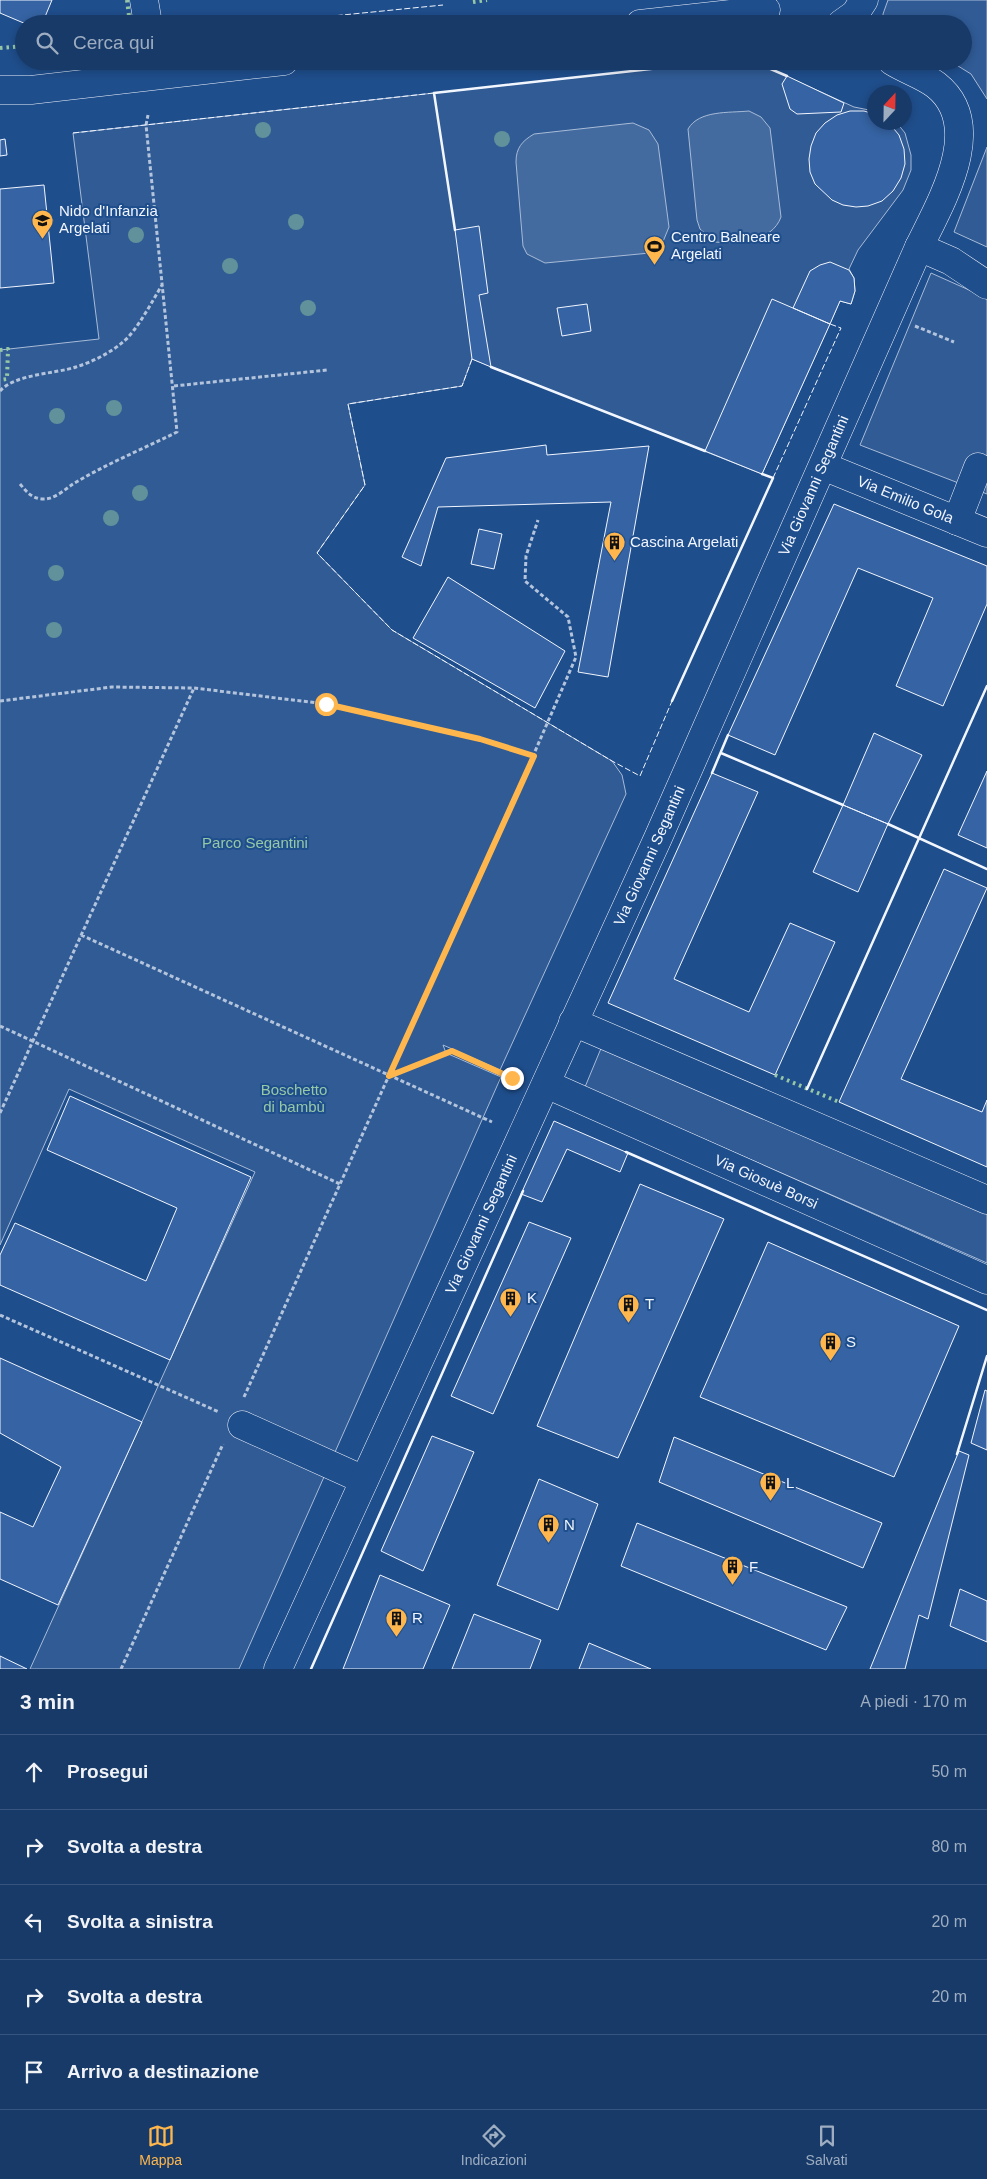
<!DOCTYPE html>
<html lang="it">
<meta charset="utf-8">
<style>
:root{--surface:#173a69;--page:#20416f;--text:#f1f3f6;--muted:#9eadc0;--line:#36547d;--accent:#ffb74d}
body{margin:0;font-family:Arial,sans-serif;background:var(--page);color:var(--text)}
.compass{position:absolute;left:867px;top:85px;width:45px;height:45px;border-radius:50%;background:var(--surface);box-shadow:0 2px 8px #0003;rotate:22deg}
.stop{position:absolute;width:15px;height:15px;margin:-11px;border:4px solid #ffb74d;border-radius:50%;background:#fff}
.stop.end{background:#ffb74d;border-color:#fff;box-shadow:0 1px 5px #0008}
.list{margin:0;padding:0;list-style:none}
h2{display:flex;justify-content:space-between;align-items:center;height:65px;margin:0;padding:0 20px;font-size:21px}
h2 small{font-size:16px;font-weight:400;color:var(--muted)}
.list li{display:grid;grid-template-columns:32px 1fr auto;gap:15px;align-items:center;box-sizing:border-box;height:75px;padding:0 20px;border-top:1px solid var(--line)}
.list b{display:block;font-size:19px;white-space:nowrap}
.list em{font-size:16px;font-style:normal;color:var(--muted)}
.icon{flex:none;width:28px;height:28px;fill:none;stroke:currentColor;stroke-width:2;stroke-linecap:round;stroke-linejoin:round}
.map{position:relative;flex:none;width:987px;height:1669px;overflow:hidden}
.search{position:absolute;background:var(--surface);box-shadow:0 2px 8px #0003;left:15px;right:15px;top:15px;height:55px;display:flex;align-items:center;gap:12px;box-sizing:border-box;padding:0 18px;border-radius:28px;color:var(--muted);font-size:19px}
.sheet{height:440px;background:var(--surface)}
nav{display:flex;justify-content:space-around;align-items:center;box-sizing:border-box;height:70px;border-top:1px solid var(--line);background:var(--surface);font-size:14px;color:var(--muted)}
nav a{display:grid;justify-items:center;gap:2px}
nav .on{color:var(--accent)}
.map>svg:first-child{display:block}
</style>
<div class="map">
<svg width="987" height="1669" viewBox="0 0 987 1669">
<rect width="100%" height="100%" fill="#1f4e8c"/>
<path fill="#305b95" stroke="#a8bbd7" d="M888,0H987V99L971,74L950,61H963V24H884L883,14Z
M723,61H757L759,64L854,107L874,111V122L897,123L905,133L911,155V170L903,190L858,250L849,269L854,278L855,291L851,304L840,301L762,474L472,359L462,386L348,404L365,485L317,553L392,630L612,761L622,775L626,794L500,1070L443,1045L446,1053L501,1077L239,1669H30L255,1172L69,1089L0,1245V350L99,339L73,133Z
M987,147V247L954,232Z
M931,273L987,298V494L860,445Z
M602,1046L987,1214V1263L585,1087Z"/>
<path fill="#446ba0" stroke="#a8bbd7" d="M749,111L761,117L770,128L781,217C772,242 738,244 715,242L700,229L697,220L688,129C699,110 729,113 749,111Z
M633,123L649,130L658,144L669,227L662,244L650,253L545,263L527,254L523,246L516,162C516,148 522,141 534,134Z"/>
<path fill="#3563a3" stroke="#f2f6ff" d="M0,0H52L42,24H26L0,13Z
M787,76L844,103L841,112L797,114L790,109L782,84Z
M850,111H864L874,114V122L889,123L899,135L904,149L905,164L901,178L893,191L882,201L868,206L856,207L843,205L832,200L815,184L810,172L809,159L811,146L816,133L825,123L837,115Z
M5,139L7,155L0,156V140Z
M44,185L54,283L0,288V189Z
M479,226L488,293L479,295L491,367L472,359L455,230Z
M830,262L849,270L854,278L855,291L851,304L840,301L830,324L793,308L810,271L820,265Z
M772,299L830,324L762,474L705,451Z
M587,304L591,331L562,336L557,308Z
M546,445L547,455L649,446L608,677L578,672L611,502L438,507L421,566L402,557L446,458Z
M834,504L987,566V604L943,706L896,686L933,598L858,568L775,755L728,735Z
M479,529L502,534L494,569L471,564Z
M448,577L565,651L535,708L413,638Z
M874,733L922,755L888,824L843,805Z
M987,771V848L958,835Z
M712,773L758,792L674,979L749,1012L790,923L835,942L775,1075L608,1003Z
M843,805L888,824L858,892L813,872Z
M944,869L987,888L901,1079L982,1112L987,1100V1167L839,1102Z
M70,1096L251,1177L170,1360L0,1285V1255L15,1223L146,1281L177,1208L47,1150Z
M554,1121L628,1153L620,1172L567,1149L542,1202L521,1194Z
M640,1184L724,1219L618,1458L537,1426Z
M529,1222L571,1238L493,1414L451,1396Z
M768,1242L959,1326L894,1477L700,1397Z
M0,1358L142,1422L58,1605L0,1579V1512L33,1527L61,1467L0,1433Z
M985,1390L987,1391V1450L971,1443Z
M432,1436L474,1452L423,1571L381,1551Z
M674,1437L882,1523L863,1568L659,1482Z
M959,1451L969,1455L928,1619L919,1615L905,1669H870Z
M539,1479L598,1504L558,1610L497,1585Z
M637,1523L847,1607L826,1650L621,1566Z
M380,1575L450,1605L423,1669H343Z
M960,1589L987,1601V1642L950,1626Z
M474,1614L541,1640L530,1669H452Z
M589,1643L651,1669H579Z
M0,1656L27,1669H0Z"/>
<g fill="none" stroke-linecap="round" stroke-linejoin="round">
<defs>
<g id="minor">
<path d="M144,0L148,24"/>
<path d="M640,24L766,10"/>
<path d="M841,24L855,14L864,0"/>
<path d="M0,90H31L284,61"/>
<path d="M919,247L951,261L987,285"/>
<path id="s1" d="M823,466L987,533"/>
<path d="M957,521L978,467"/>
<path d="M573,1022L987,1200"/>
<path id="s2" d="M546,1084L987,1280"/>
<path d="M242,1425L364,1480"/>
<path id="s3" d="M278,1669L658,838L919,247C941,202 987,125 936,85C923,75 906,70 892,61"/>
</g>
</defs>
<use href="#minor" stroke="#f2f6ff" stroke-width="29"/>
<path stroke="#b3c4dc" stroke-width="3" stroke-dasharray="4 2.5" stroke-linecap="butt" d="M915,326L954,342
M174,386L327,370
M0,391C15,374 54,374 76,367C92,362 110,353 123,342C136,332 153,300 162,285
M20,484C26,491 31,498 42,499C54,500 64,490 73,484C106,464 143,449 177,432L146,125L148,115
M0,701L112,687L194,688L326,704L481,739L533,756
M81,935L492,1122
M0,1026L340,1184
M390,1076L452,1051L512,1078
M0,1113L194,688
M0,1315L219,1412
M244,1397L533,756L576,657L568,617L525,581L526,556L538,520
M121,1669L223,1444"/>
<use href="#minor" stroke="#1f4e8c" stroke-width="28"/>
<path stroke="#97c8a6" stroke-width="4" stroke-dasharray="2.5 4" stroke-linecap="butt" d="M127,0L130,24
M473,2L487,0
M0,48L24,46
M0,350L8,349L7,379L0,380
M775,1075L839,1102"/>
<path stroke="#f2f6ff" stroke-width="1" stroke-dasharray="6 2.5" stroke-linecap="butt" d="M252,24L443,5
M73,133L434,93
M472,359L462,386L348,404L365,485L317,553L392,630L612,761L640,776L672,701
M773,478L841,328L830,324"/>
<path stroke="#f2f6ff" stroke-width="2.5" d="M757,61L759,64L787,76
M455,230L434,93L723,61
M491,367L705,451
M672,701L773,478L762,474
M721,753L843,805
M712,773L728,735
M888,824L987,869
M807,1089L987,686
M626,1152L987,1310
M957,1454L987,1356
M311,1669L523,1191"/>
</g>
<g fill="#61919a">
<circle cx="263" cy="130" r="8"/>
<circle cx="502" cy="139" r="8"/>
<circle cx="296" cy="222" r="8"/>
<circle cx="136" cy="235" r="8"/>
<circle cx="230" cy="266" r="8"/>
<circle cx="308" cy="308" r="8"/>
<circle cx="114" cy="408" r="8"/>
<circle cx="57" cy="416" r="8"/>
<circle cx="140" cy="493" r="8"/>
<circle cx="111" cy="518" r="8"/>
<circle cx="56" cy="573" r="8"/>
<circle cx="54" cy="630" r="8"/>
</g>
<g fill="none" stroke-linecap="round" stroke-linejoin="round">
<path stroke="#ffb74d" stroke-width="6" d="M326,704L480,739L534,756L389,1076L452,1051L512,1078"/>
</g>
<defs>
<symbol id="school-pin" viewBox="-11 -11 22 30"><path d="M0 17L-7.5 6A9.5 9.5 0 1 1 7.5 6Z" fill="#ffb74d" stroke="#1f4e8c"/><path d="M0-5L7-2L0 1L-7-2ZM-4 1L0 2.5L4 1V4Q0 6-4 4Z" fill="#111"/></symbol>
<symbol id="stadium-pin" viewBox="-11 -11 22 30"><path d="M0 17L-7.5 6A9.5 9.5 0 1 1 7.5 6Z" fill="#ffb74d" stroke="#1f4e8c"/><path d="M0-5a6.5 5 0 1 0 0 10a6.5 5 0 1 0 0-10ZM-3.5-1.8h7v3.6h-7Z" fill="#111"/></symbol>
<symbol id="building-pin" viewBox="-11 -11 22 30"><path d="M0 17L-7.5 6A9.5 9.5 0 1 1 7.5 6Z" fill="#ffb74d" stroke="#1f4e8c"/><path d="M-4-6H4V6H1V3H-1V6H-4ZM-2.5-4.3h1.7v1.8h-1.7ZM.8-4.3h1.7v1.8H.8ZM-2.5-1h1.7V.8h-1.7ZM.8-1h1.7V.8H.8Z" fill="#111"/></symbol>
</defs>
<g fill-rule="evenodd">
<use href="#school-pin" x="30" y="208" width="25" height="34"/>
<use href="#stadium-pin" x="642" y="234" width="25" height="34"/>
<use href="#building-pin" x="602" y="530" width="25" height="34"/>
<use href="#building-pin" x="498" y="1286" width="25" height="34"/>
<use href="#building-pin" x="616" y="1292" width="25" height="34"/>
<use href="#building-pin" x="818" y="1330" width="25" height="34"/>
<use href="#building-pin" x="758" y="1470" width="25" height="34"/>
<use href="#building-pin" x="536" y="1512" width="25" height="34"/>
<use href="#building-pin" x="720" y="1554" width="25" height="34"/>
<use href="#building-pin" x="384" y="1606" width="25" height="34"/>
</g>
<g text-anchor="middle" stroke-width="4" stroke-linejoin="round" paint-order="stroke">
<g font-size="15" fill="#f2f6ff" stroke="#1f4e8c" text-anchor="start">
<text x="59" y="216">Nido d'Infanzia<tspan x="59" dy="17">Argelati</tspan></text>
<text x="671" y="242">Centro Balneare<tspan x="671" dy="17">Argelati</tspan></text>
<text x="630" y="547">Cascina Argelati</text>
<text x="527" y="1303">K</text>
<text x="645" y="1309">T</text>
<text x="846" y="1347">S</text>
<text x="786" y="1488">L</text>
<text x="564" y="1530">N</text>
<text x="749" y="1572">F</text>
<text x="412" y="1623">R</text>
</g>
<g font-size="15" fill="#f2f6ff" stroke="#1f4e8c">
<text dy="5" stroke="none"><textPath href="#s3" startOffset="1299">Via Giovanni Segantini</textPath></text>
<text dy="5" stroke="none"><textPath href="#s1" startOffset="89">Via Emilio Gola</textPath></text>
<text dy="5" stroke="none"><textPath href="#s3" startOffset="894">Via Giovanni Segantini</textPath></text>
<text dy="5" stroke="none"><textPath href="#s2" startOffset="241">Via Giosuè Borsi</textPath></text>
<text dy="5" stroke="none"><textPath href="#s3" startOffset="489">Via Giovanni Segantini</textPath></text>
</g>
<g font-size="15" fill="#97c8a6" stroke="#1f4e8c">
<text x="255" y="848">Parco Segantini</text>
<text x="294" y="1095">Boschetto<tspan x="294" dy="17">di bambù</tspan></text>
</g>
</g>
</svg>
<svg class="compass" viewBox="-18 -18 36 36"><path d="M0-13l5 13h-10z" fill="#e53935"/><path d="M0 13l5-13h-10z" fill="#9eadc0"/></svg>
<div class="stop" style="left:326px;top:704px"></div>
<div class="stop end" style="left:512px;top:1078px"></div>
<div class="search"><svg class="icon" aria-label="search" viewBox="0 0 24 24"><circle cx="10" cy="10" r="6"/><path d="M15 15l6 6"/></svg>Cerca qui</div>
</div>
<section class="sheet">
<h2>3 min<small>A piedi · 170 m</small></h2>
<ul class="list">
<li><svg class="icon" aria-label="ahead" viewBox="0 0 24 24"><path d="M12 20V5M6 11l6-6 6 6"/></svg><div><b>Prosegui</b></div><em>50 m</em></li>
<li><svg class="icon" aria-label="right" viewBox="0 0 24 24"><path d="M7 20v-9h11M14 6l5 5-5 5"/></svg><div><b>Svolta a destra</b></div><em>80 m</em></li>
<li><svg class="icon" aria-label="left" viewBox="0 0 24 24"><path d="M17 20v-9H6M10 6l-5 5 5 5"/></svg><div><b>Svolta a sinistra</b></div><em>20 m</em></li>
<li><svg class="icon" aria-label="right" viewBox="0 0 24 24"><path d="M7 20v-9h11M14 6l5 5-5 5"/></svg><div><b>Svolta a destra</b></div><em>20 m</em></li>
<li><svg class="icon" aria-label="arrive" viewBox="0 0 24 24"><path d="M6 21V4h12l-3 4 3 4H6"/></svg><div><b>Arrivo a destinazione</b></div></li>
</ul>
</section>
<nav>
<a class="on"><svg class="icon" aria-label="map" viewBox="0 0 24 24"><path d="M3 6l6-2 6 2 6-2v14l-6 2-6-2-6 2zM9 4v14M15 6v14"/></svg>Mappa</a>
<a><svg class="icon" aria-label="directions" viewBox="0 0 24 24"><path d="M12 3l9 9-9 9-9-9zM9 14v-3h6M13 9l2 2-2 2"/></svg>Indicazioni</a>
<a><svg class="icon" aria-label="saved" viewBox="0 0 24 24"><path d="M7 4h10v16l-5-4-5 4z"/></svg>Salvati</a>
</nav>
